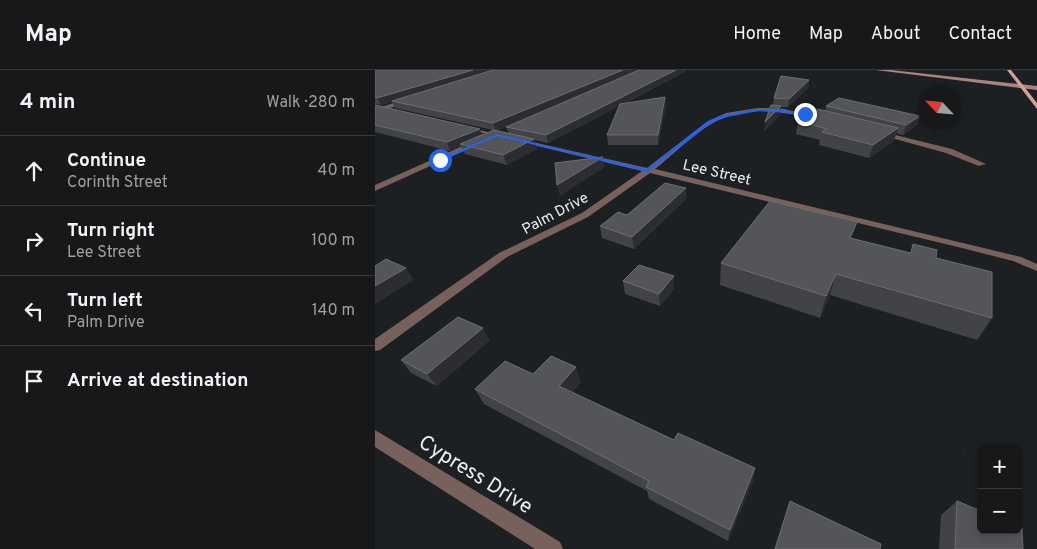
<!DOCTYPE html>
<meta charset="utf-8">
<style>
:root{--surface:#16181a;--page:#232527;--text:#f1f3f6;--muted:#9ea0a2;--line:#353739}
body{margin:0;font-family:Overpass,sans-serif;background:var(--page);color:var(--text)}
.controls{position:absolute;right:15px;bottom:15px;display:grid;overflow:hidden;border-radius:8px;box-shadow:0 2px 12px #0003}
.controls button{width:45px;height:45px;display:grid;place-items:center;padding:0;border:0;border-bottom:1px solid var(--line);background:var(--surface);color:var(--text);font:25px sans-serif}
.compass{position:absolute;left:542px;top:15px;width:45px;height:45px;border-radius:50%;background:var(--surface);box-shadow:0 2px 12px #0003;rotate:296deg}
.stop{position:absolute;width:15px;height:15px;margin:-11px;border:4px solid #2563eb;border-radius:50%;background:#fff}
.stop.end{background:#2563eb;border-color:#fff;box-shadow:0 1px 5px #0008}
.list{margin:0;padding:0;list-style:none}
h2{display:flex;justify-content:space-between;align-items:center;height:65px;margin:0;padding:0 20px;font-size:21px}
h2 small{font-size:16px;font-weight:400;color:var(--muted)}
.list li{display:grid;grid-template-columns:32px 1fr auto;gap:15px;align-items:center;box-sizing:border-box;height:70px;padding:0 20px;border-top:1px solid var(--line)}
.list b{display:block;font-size:19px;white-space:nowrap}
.list p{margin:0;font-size:16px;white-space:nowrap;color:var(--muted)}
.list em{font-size:16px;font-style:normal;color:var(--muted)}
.icon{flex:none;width:28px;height:28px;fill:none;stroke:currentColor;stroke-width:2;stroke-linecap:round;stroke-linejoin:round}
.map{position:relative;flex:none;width:662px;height:479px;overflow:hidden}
header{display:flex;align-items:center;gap:30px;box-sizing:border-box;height:70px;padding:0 25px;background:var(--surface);border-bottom:1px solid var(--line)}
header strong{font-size:24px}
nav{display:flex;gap:28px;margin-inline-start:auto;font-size:18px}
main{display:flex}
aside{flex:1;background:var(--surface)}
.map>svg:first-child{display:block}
</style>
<header>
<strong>Map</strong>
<nav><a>Home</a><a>Map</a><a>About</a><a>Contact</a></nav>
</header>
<main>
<aside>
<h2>4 min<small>Walk · 280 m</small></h2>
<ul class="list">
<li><svg class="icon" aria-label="ahead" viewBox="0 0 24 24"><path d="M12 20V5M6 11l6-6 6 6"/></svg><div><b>Continue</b><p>Corinth Street</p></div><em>40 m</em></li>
<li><svg class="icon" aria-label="right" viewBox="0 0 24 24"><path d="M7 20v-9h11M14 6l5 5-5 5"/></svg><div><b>Turn right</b><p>Lee Street</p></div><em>100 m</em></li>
<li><svg class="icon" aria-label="left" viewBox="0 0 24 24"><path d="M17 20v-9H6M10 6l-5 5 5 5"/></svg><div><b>Turn left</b><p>Palm Drive</p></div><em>140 m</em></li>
<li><svg class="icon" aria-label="arrive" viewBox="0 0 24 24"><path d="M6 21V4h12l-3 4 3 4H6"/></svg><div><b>Arrive at destination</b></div></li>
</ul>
</aside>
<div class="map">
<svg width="662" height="479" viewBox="0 0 662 479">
<rect width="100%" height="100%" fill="#1d2023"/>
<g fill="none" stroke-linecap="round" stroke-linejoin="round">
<path fill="#78605c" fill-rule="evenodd" d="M34,28L36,31L0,43V39Z
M383,38H405L451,49L448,51C413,43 371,33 338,53C317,65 298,85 280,99L646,187L662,194V201L638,191L587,178L275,103L213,147L132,187L5,280L0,281V269L124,183L207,143L267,101L87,58V56L272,98L333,51L351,43Z
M504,61L577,79L611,94L604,96L571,83L502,64L501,63Z
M99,71L106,73L0,121V115Z
M0,360L185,472L188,479H160L0,377Z"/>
<path fill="#ac847e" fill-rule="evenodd" d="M501,0H516L662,16V20Z"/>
<path fill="#d3a098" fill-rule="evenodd" d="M632,0H636L662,33V39Z"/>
</g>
<path fill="#414347" d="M0,0H263L121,61L134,64L131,57L313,0L249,34L290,27L291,35L283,75H233L232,65L244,36L173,73L159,70L162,79L132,95L90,84L86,76L75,81L0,62V35L107,65L118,60L20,38L17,32L6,35L0,34Z
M434,10L433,18L413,37H406L405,45L389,61L398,36L399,28Z
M451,36L545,46L542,55L528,65L521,63L519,71L494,88L444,75L445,70L421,64L423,51L450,41Z
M311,118V129L259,179L227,168L225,156Z
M477,168L535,183L538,174L561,188L617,248L602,270L455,225L445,248L345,215L346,193Z
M248,211L299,219L285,236L250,224Z
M115,270L62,316L36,303L26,290Z
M158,304L206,312L197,323L378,411L353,471L274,429L272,421L109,334L100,319Z
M582,431L648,479H564L566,445Z"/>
<path fill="#2b2d31" d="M98,0H121L17,31V32L6,35L2,28Z
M248,0H263L121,61L118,53Z
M301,0H313L173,73L171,65Z
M434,10L433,18L413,37L414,29Z
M290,27L291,35L283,75V65Z
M406,36L405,45L389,61L390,52Z
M545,46L542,55L528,65L531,55Z
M523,58L519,71L494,88L498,75Z
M105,59L108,67L85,74L86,76L75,81L72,72Z
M159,69L162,79L132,95L128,85Z
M228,87L230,97L185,126L182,115Z
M311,118V129L259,179L257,167Z
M482,152L475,173V168Z
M31,198L39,210L0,234V216Z
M461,204L455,225L445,248L451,226Z
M299,206V219L285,236L284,224Z
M108,258L115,270L62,316L52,304Z
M201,297L206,312L190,331L184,316Z
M380,398L378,411L353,471L355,460Z"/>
<path fill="#535559" stroke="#6b6d71" d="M0,0H98L2,28L0,27Z
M118,0H248L118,53L17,31Z
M264,0H301L171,65L131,57Z
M406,6L434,10L414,29L399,28Z
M290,27L283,65H232L245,34Z
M464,28L545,46L531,55L451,36Z
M0,35L105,59L72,72L0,55Z
M396,35L406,36L390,52Z
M443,39L523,58L498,75L447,62L452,59L423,51Z
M119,60L159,69L128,85L85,74Z
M228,87L182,115L180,93Z
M290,113L311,118L257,167L225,156L243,142L252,145Z
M395,131L482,152L475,168L536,183L538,174L562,180L561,188L617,202V248L461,204L451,226L346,193Z
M11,189L31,198L0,216V196Z
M264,195L299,206L284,224L248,211Z
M83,247L108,258L52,304L26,290Z
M176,286L201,297L184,316L299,370L303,363L380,398L355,460L271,417L274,411L100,319L130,291L158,304Z
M415,431L506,474L505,479H400Z
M582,431L606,441V460H643V457L647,458L648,479H580Z"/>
<path fill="#2563eb" d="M383,39H405L432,44L383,41L352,47L336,53L273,102L122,66L67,91L62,90L122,64L272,99L333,51L349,45Z"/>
<g text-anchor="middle" stroke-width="4" stroke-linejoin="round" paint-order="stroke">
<g font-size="15" fill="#eceef0" stroke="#1d2023">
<text transform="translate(342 102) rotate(13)" y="5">Lee Street</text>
<text transform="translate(180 143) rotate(-28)" y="5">Palm Drive</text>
</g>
<g font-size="21" fill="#eceef0" stroke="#1d2023">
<text transform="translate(101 404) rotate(32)" y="7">Cypress Drive</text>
</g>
</g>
</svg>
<div class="controls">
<button>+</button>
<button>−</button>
</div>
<svg class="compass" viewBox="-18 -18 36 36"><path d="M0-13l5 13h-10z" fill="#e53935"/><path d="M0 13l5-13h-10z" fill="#9ea0a2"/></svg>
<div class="stop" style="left:65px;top:90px"></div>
<div class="stop end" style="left:430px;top:44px"></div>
</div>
</main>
